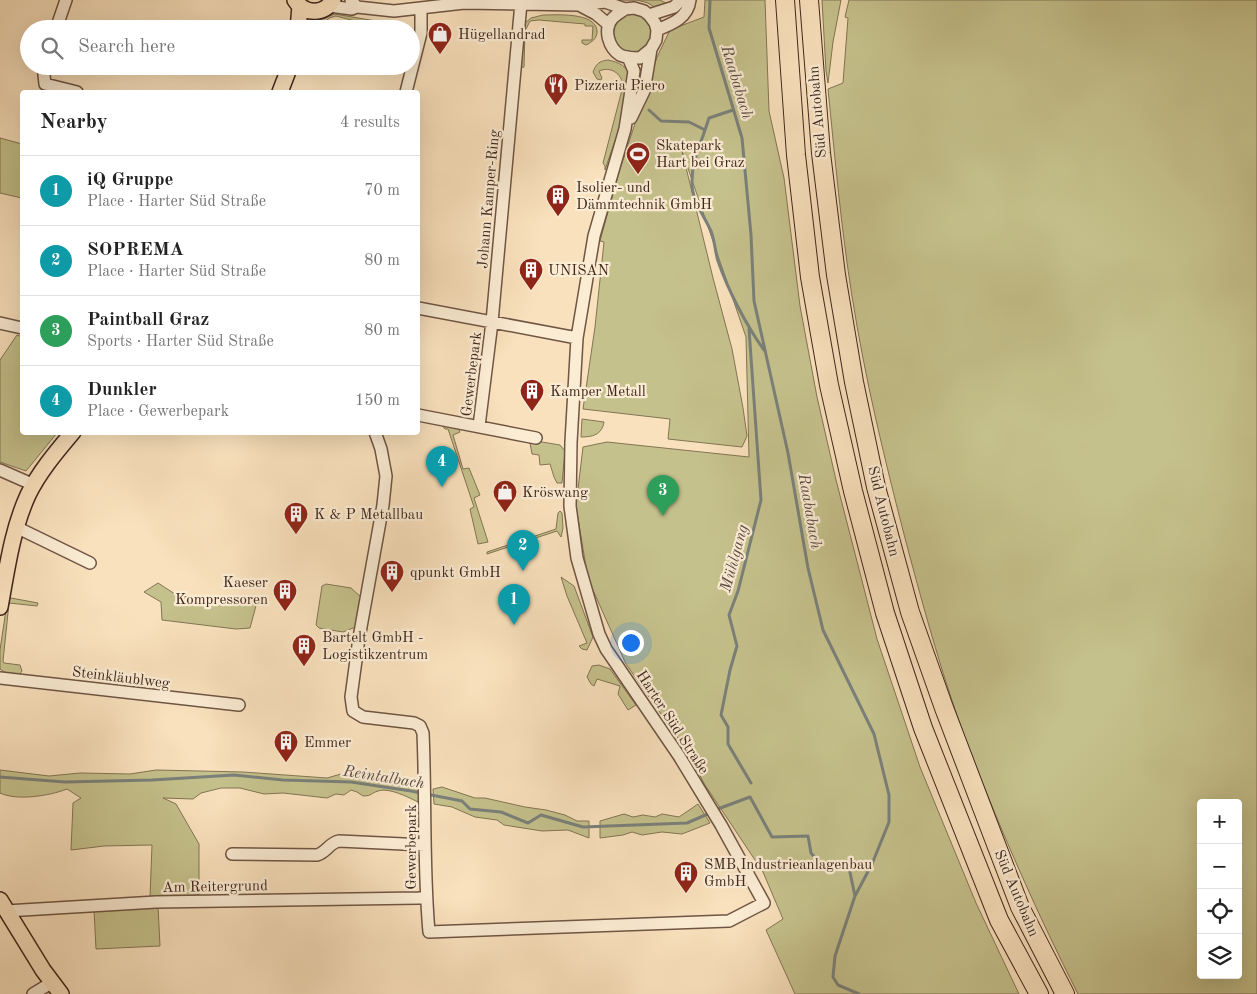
<!DOCTYPE html>
<meta charset="utf-8">
<style>
:root{--surface:#fff;--page:#f6f6f6;--text:#222;--muted:#767676;--line:#e0e0e0;--accent:#8f2418}
body{margin:0;font-family:"Old Standard TT",serif;background:var(--page);color:var(--text)}
.controls{position:absolute;right:15px;bottom:15px;display:grid;overflow:hidden;border-radius:5px;box-shadow:0 5px 20px #0002}
.controls button{width:45px;height:45px;display:grid;place-items:center;padding:0;border:0;border-bottom:1px solid var(--line);background:var(--surface);color:var(--text);font:25px sans-serif}
.you{position:absolute;left:630px;top:642px;width:18px;height:18px;margin:-12px;border:4px solid #fff;border-radius:50%;background:#1a73e8;box-shadow:0 0 0 8px #1a73e833}
.badge{display:grid;place-items:center;width:32px;height:32px;border-radius:50%;background:var(--accent);color:#fff;font-size:16px;font-weight:700}
.pin{position:absolute;translate:-50% -41px;filter:drop-shadow(0 1px 2px #0008)}
.pin::after{content:'';position:absolute;top:26px;width:18px;height:15px;background:inherit;clip-path:polygon(0 0,100% 0,50% 100%)}
.list{margin:0;padding:0;list-style:none}
h2{display:flex;justify-content:space-between;align-items:center;height:65px;margin:0;padding:0 20px;font-size:21px}
h2 small{font-size:16px;font-weight:400;color:var(--muted)}
.list li{display:grid;grid-template-columns:32px 1fr auto;gap:15px;align-items:center;box-sizing:border-box;height:70px;padding:0 20px;border-top:1px solid var(--line)}
.list b{display:block;font-size:19px;white-space:nowrap}
.list p{margin:0;font-size:16px;white-space:nowrap;color:var(--muted)}
.list em{font-size:16px;font-style:normal;color:var(--muted)}
.icon{flex:none;width:28px;height:28px;fill:none;stroke:currentColor;stroke-width:2;stroke-linecap:round;stroke-linejoin:round}
.map{position:relative;flex:none;width:1257px;height:994px;overflow:hidden}
.search{position:absolute;background:var(--surface);box-shadow:0 5px 20px #0002;left:20px;top:20px;width:400px;height:55px;display:flex;align-items:center;gap:12px;box-sizing:border-box;padding:0 18px;border-radius:28px;color:var(--muted);font-size:19px}
.panel{position:absolute;background:var(--surface);box-shadow:0 5px 20px #0002;left:20px;top:90px;width:400px;height:345px;border-radius:5px}
.map>svg:first-child{display:block}
</style>
<div class="map">
<svg width="1257" height="994" viewBox="0 0 1257 994">
<rect width="100%" height="100%" fill="#f9e1bd"/>
<filter id="stains"><feTurbulence type="fractalNoise" baseFrequency=".004" numOctaves="4"/><feColorMatrix values="0 0 0 0 .2 0 0 0 0 .09 0 0 0 0 .02 0 0 0 .5 -.17"/></filter>
<radialGradient id="worn" r=".72"><stop offset=".6" stop-color="#630" stop-opacity="0"/><stop offset="1" stop-color="#630" stop-opacity=".3"/></radialGradient>
<path fill="#c5c18c" stroke="#837454" fill-rule="evenodd" d="M618,0H660L672,6L656,8L648,3L637,0Z
M705,0H765L769,111L784,178L800,306L817,397L836,480L877,639L920,767L976,903L1019,994H795L766,930L783,919L763,872L705,785L687,751L626,664L588,579L576,506L583,447L607,442L749,457L746,337L682,151L713,278L732,349L743,408L747,436L742,447L668,439L670,419L583,409L595,327L604,242L600,241L619,172L657,57L670,30L704,17Z
M822,0H841L833,42L828,83L826,71Z
M849,0H1257V994H1078C1038,915 1002,834 970,751C944,683 925,613 906,542C885,461 865,379 852,296C841,227 835,158 828,89L843,83L848,18L845,17ZM1201,803H1238V975H1201Z
M335,14L399,25L404,26L407,29H386L336,16L329,18L320,29L315,28L321,19Z
M612 34a20 20 0 1 1 40 0a20 20 0 1 1-40 0Z
M543,15C557,15 594,12 597,30C598,38 592,42 586,45L582,43V40H592L593,26H585V24L539,20L530,21L526,29L525,30L524,67L520,68L525,23L531,18Z
M341,22L366,29H351L337,25L333,29H327L334,23Z
M608,60C618,62 629,66 630,79C630,83 629,89 628,94C624,120 613,145 605,170V166L603,163L623,86C622,73 610,66 599,71L602,78L601,80L597,79L593,72C596,64 599,61 608,60Z
M0,138L22,144V198L0,193Z
M17,335L22,337V432L57,433L26,471L0,462V360Z
M582,419L604,422C602,435 592,437 581,437Z
M441,424C449,425 457,424 460,432L453,435L463,469L469,468L480,495L474,498L488,542L478,544L470,509L474,507L448,429H445Z
M518,438L560,445L565,451L562,483H557L554,477L550,464L540,465L539,455L532,454L530,443L517,440Z
M560,511L562,513L563,528L561,537L557,531L487,554V552L556,529L558,513Z
M561,577L574,586L593,637L587,650L582,649L579,646L587,643L567,596Z
M158,583L178,596L257,602L250,628L236,629L162,620L161,602L144,592Z
M326,584L351,588L361,597L358,626L343,632L319,628L316,625L322,586Z
M11,598L38,603L37,606L9,603L3,661L4,663L20,665L22,671L19,675L6,673L0,669V650L7,603L8,599Z
M599,665L610,669L636,705L628,710L618,694L620,686L597,679L594,686L591,684L587,677L592,666Z
M0,770L49,776L80,773L130,774L156,770L243,772L327,778L341,774L361,775L367,779L393,780L404,785H420V803C410,798 389,787 378,791C371,793 372,796 363,796L357,792L351,790L344,795L336,794L327,798L283,793L264,794L240,788H221L201,793L193,799L163,798L176,804L199,844V895L150,897L152,845L104,846L71,850L73,803L81,798L67,789C49,796 17,801 0,793Z
M442,787L475,798H485L525,807L546,810L565,815L577,821H589V838L568,830L542,831L504,825L497,820L475,817L452,807L434,804L433,789Z
M698,804L710,823L682,834L662,832L642,835L632,832L623,835L600,838V821L624,814L633,817L643,815L655,817L662,814L679,817Z
M158,906L160,946L96,949L94,910Z"/>
<g fill="none" stroke-linecap="round" stroke-linejoin="round">
<path stroke="#7a807a" stroke-width="3" d="M710,0L709,28L742,138L751,235L754,301L788,453L808,568L823,630L874,734L889,795V822L872,864L855,896L835,956L833,977L838,985L859,994
M649,110L661,121L689,122L705,130L709,118L733,110
M705,130C699,148 692,162 692,181C691,199 704,216 711,231C715,241 715,252 718,261C728,290 746,325 764,350
M749,329L761,500L738,591L729,615L737,646L730,670L721,715L728,727V744L751,783
M0,777L65,782L152,780L234,775L283,780L351,782L411,791L462,801L470,809L501,812L528,823L541,815L583,827L687,823L710,813
M715,810L750,797L772,837L808,836L811,853L820,863H848L855,896"/>
<defs>
<path id="minor" d="M351,0L357,7L394,11L464,3L579,5L605,2L625,9L634,8L644,11L649,15L655,23L657,30L656,40L651,49L640,58C633,58 626,58 620,55C609,48 603,30 612,19C615,15 621,12 625,9
M579,5L596,14L609,25
M329,6L352,9L357,7
M649,15L674,7L681,0
M56,29L66,0
M657,30C672,24 688,18 690,0
M43,66L45,84L77,92
M406,92L421,33V9
M631,118L644,91L651,49
M418,308L577,338
M0,323L22,328
M418,415L536,438
M479,426L492,322L521,3
M375,432L381,449L386,476L383,505L359,638L351,697L353,711L363,717L414,723L420,726L423,733C426,800 423,866 429,932L729,921L764,903L721,825L679,756L606,649L599,634L577,558L570,506L571,442L577,338L594,236L625,129L634,71L628,57
M0,470L34,485
M16,527L90,563
M0,678L239,705
M232,854L317,855C327,852 329,843 339,841L425,845
M6,911L156,902L419,898L426,897
M33,994L51,983"/>
<path id="major" d="M295,0C305,15 324,15 333,0
M298,29L300,6
M280,92L290,66
M0,607C7,569 12,530 28,495C39,472 57,451 73,432
M0,900L43,970L61,994"/>
<path id="highway" d="M785,0L796,155L810,277L829,385L853,491L885,613L923,728L999,920L1039,994
M809,0L821,153L836,275L854,382L876,487L910,612L944,708L1020,907L1065,994"/>
</defs>
<use href="#minor" stroke="#6f5544" stroke-width="14"/>
<use href="#major" stroke="#41261c" stroke-width="18"/>
<use href="#highway" stroke="#41261c" stroke-width="20"/>
<use href="#minor" stroke="#fbecd4" stroke-width="11"/>
<use href="#major" stroke="#f9e1bd" stroke-width="15"/>
<use href="#highway" stroke="#f9e1bd" stroke-width="18"/>
</g>
<defs>
<symbol id="shop-pin" viewBox="-11 -11 22 30"><path d="M0 17L-7.5 6A9.5 9.5 0 1 1 7.5 6Z" fill="#8f2418" stroke="#fbecd4"/><path d="M-5-2.5h2.3a2.7 3.5 0 0 1 5.4 0H5L5.5 6h-11ZM-1.5-2.5h3a1.5 2.3 0 0 0-3 0Z" fill="#fff"/></symbol>
<symbol id="restaurant-pin" viewBox="-11 -11 22 30"><path d="M0 17L-7.5 6A9.5 9.5 0 1 1 7.5 6Z" fill="#8f2418" stroke="#fbecd4"/><path d="M-5-6h1v4h1v-4h1v4h1v-4h1v5L-1.5 .5V6h-2V.5L-5-1ZM5-6V6H3V1.5H1.5Q1.5-4 5-6Z" fill="#fff"/></symbol>
<symbol id="stadium-pin" viewBox="-11 -11 22 30"><path d="M0 17L-7.5 6A9.5 9.5 0 1 1 7.5 6Z" fill="#8f2418" stroke="#fbecd4"/><path d="M0-5a6.5 5 0 1 0 0 10a6.5 5 0 1 0 0-10ZM-3.5-1.8h7v3.6h-7Z" fill="#fff"/></symbol>
<symbol id="building-pin" viewBox="-11 -11 22 30"><path d="M0 17L-7.5 6A9.5 9.5 0 1 1 7.5 6Z" fill="#8f2418" stroke="#fbecd4"/><path d="M-4-6H4V6H1V3H-1V6H-4ZM-2.5-4.3h1.7v1.8h-1.7ZM.8-4.3h1.7v1.8H.8ZM-2.5-1h1.7V.8h-1.7ZM.8-1h1.7V.8H.8Z" fill="#fff"/></symbol>
</defs>
<g fill-rule="evenodd">
<use href="#shop-pin" x="426" y="20" width="28" height="38"/>
<use href="#restaurant-pin" x="542" y="71" width="28" height="38"/>
<use href="#stadium-pin" x="624" y="140" width="28" height="38"/>
<use href="#building-pin" x="544" y="182" width="28" height="38"/>
<use href="#building-pin" x="517" y="256" width="28" height="38"/>
<use href="#building-pin" x="518" y="377" width="28" height="38"/>
<use href="#shop-pin" x="491" y="478" width="28" height="38"/>
<use href="#building-pin" x="282" y="500" width="28" height="38"/>
<use href="#building-pin" x="378" y="558" width="28" height="38"/>
<use href="#building-pin" x="271" y="577" width="28" height="38"/>
<use href="#building-pin" x="290" y="632" width="28" height="38"/>
<use href="#building-pin" x="272" y="728" width="28" height="38"/>
<use href="#building-pin" x="672" y="859" width="28" height="38"/>
</g>
<g text-anchor="middle" stroke-width="4.5" stroke-linejoin="round" paint-order="stroke">
<g font-size="15" fill="#41261c" stroke="#fbecd4" text-anchor="start">
<text x="458" y="39">Hügellandrad</text>
<text x="574" y="90">Pizzeria Piero</text>
<text x="656" y="150">Skatepark<tspan x="656" dy="17">Hart bei Graz</tspan></text>
<text x="576" y="192">Isolier- und<tspan x="576" dy="17">Dämmtechnik GmbH</tspan></text>
<text x="548" y="275">UNISAN</text>
<text x="550" y="396">Kamper Metall</text>
<text x="522" y="497">Kröswang</text>
<text x="314" y="519">K &amp; P Metallbau</text>
<text x="410" y="577">qpunkt GmbH</text>
<text x="268" y="587" text-anchor="end">Kaeser<tspan x="268" dy="17">Kompressoren</tspan></text>
<text x="322" y="642">Bartelt GmbH -<tspan x="322" dy="17">Logistikzentrum</tspan></text>
<text x="304" y="747">Emmer</text>
<text x="704" y="869">SMB Industrieanlagenbau<tspan x="704" dy="17">GmbH</tspan></text>
</g>
<g font-size="15" fill="#41261c" stroke="#fbecd4">
<text transform="translate(817 112) rotate(-95)" y="5">Süd Autobahn</text>
<text transform="translate(488 199) rotate(-85)" y="5">Johann Kamper-Ring</text>
<text transform="translate(471 374) rotate(-83)" y="5">Gewerbepark</text>
<text transform="translate(884 511) rotate(76)" y="5">Süd Autobahn</text>
<text transform="translate(121 677) rotate(7)" y="5">Steinkläublweg</text>
<text transform="translate(673 722) rotate(57)" y="5">Harter Süd Straße</text>
<text transform="translate(411 847) rotate(-90)" y="5">Gewerbepark</text>
<text transform="translate(215 886) rotate(-1)" y="5">Am Reitergrund</text>
<text transform="translate(1017 893) rotate(67)" y="5">Süd Autobahn</text>
</g>
<g font-size="16" font-style="italic" fill="#594c43" stroke="#fbecd4">
<text transform="translate(738 82) rotate(73)" y="6">Raababach</text>
<text transform="translate(811 511) rotate(80)" y="6">Raababach</text>
<text transform="translate(733 558) rotate(-75)" y="6">Mühlgang</text>
<text transform="translate(384 776) rotate(9)" y="6">Reintalbach</text>
</g>
</g>
<rect width="100%" height="100%" filter="url(#stains)"/>
<rect width="100%" height="100%" fill="url(#worn)"/>
</svg>
<div class="controls">
<button>+</button>
<button>−</button>
<button><svg class="icon" aria-label="locate" viewBox="0 0 24 24"><circle cx="12" cy="12" r="6"/><path d="M12 2v4M12 18v4M2 12h4M18 12h4"/></svg></button>
<button><svg class="icon" aria-label="layers" viewBox="0 0 24 24"><path d="M12 4l9 5-9 5-9-5zM3 14l9 5 9-5"/></svg></button>
</div>
<div class="you"></div>
<div class="pin badge" style="left:514px;top:625px;background:#0f9aa8">1</div>
<div class="pin badge" style="left:523px;top:571px;background:#0f9aa8">2</div>
<div class="pin badge" style="left:663px;top:516px;background:#2e9e5b">3</div>
<div class="pin badge" style="left:442px;top:487px;background:#0f9aa8">4</div>
<div class="search"><svg class="icon" aria-label="search" viewBox="0 0 24 24"><circle cx="10" cy="10" r="6"/><path d="M15 15l6 6"/></svg>Search here</div>
<section class="panel">
<h2>Nearby<small>4 results</small></h2>
<ul class="list">
<li><span class="badge" style="background:#0f9aa8">1</span><div><b>iQ Gruppe</b><p>Place · Harter Süd Straße</p></div><em>70 m</em></li>
<li><span class="badge" style="background:#0f9aa8">2</span><div><b>SOPREMA</b><p>Place · Harter Süd Straße</p></div><em>80 m</em></li>
<li><span class="badge" style="background:#2e9e5b">3</span><div><b>Paintball Graz</b><p>Sports · Harter Süd Straße</p></div><em>80 m</em></li>
<li><span class="badge" style="background:#0f9aa8">4</span><div><b>Dunkler</b><p>Place · Gewerbepark</p></div><em>150 m</em></li>
</ul>
</section>
</div>
